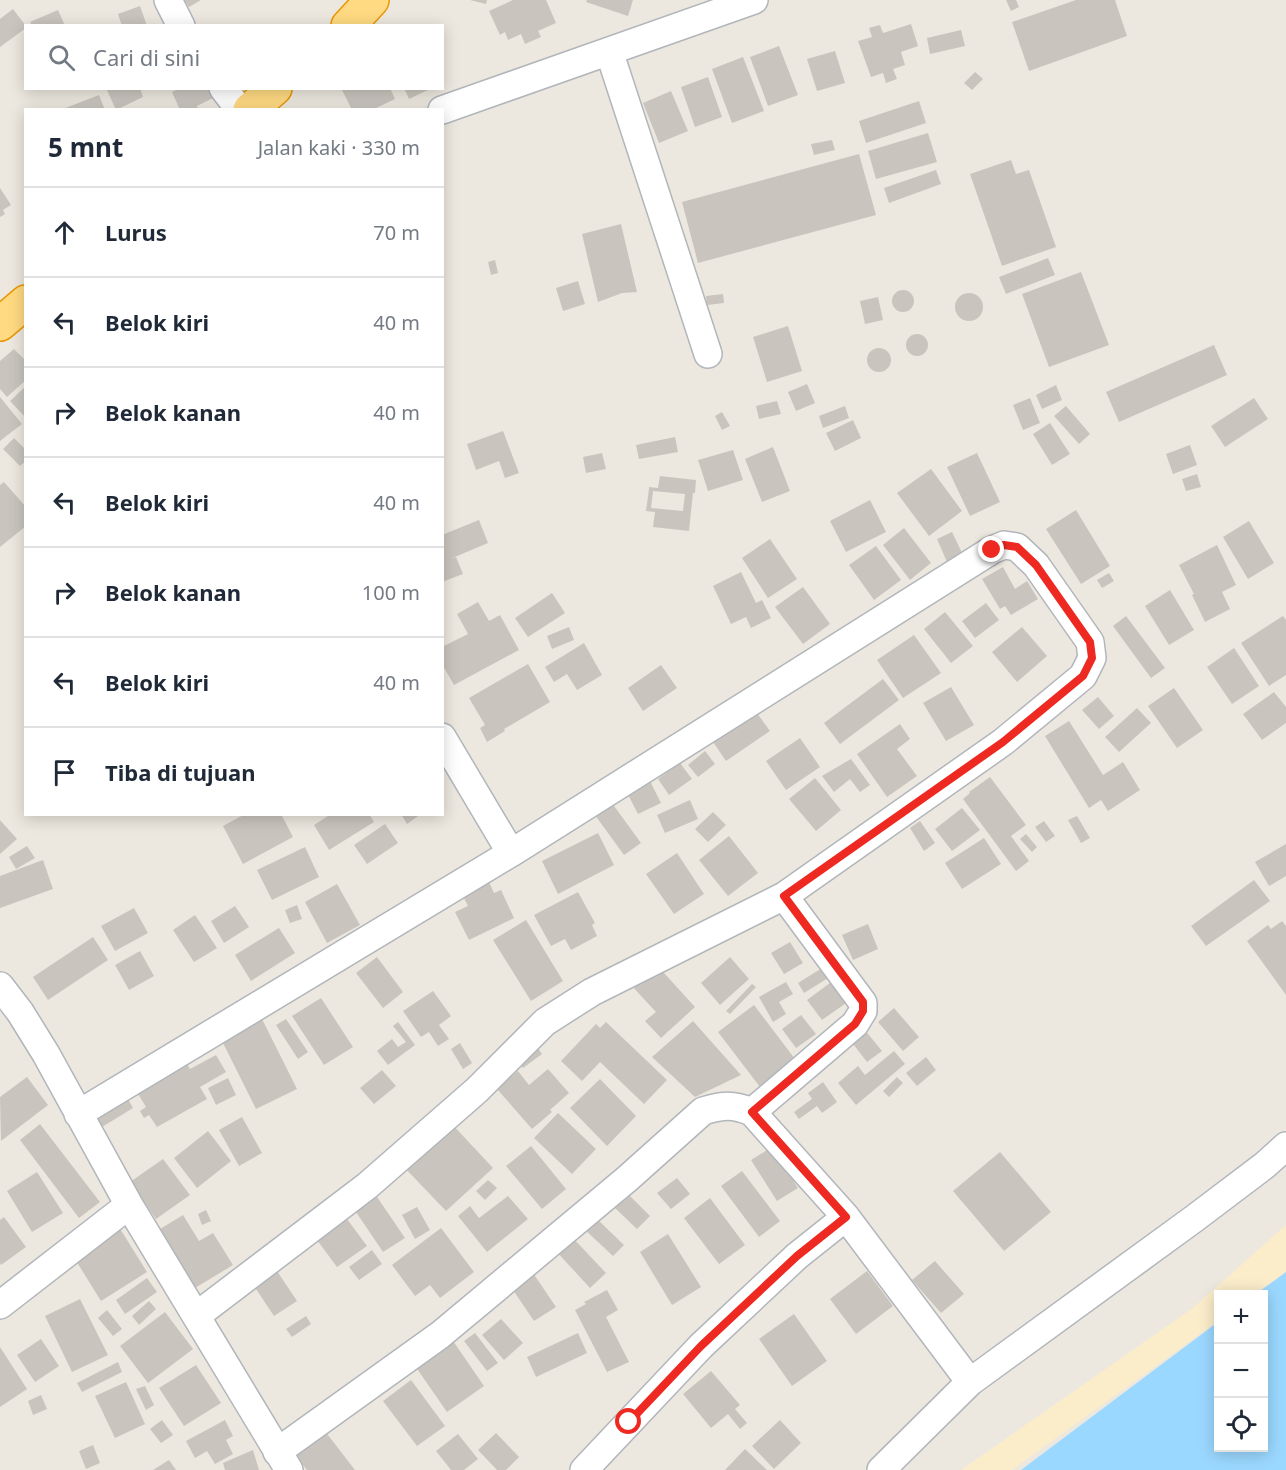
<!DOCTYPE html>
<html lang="id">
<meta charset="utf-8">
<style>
:root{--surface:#fff;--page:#f2f2f3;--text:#1f2937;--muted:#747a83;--line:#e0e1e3}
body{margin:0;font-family:"Noto Sans",sans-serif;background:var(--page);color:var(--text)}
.controls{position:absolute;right:18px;bottom:18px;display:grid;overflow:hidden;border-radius:0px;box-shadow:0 3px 15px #0003}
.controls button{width:54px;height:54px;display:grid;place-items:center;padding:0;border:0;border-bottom:2px solid var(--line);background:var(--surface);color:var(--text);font:30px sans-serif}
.stop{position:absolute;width:18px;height:18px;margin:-14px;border:4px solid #ee2922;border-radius:50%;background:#fff}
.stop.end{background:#ee2922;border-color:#fff;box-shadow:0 2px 6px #0008}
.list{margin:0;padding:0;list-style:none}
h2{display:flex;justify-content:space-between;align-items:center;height:78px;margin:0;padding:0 24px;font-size:26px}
h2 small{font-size:20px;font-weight:400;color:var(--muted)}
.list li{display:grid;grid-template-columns:39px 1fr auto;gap:18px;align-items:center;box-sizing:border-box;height:90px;padding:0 24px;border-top:2px solid var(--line)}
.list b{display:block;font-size:22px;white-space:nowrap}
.list em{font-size:20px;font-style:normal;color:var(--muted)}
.icon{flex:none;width:33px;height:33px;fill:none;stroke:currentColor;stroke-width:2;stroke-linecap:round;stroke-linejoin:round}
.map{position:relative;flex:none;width:1286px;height:1470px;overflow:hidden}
.search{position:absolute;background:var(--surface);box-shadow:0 3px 15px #0003;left:24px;top:24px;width:420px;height:66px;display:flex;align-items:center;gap:15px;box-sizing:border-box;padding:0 21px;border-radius:0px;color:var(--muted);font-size:22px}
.panel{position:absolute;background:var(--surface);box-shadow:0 3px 15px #0003;left:24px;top:108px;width:420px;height:708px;border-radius:0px}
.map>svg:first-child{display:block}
</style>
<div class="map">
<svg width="1286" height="1470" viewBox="0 0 1286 1470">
<rect width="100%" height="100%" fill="#ece8df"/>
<path fill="#fbedca" d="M1286,1225V1272L1254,1294H1218V1321L1012,1470H961L1193,1308Z"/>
<path fill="#9bd8ff" d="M1286,1272V1470H1021L1218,1322V1448H1264V1294H1256Z"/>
<path fill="#c9c5be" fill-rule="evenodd" d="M184,0H201L189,7Z
M470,0H487L486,4Z
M513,0H546L556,23L538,31L541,37L525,44L521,34L508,40L505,32L500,35L489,11Z
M587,0H633L628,16L586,2Z
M1006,0H1016L1019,7L1011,11Z
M1076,0H1115L1127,36L1029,71L1012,22Z
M140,6L147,26H122L118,14Z
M13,9L26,26V28L0,47V19Z
M58,10L65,26H32L30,22Z
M911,24L918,46L901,52L905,65L893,69L897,79L886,83L883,73L871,77L858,41L872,37L869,28L880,25L883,33Z
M961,30L965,46L930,54L927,38Z
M779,46L798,95L768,106L750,57Z
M835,51L845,83L817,91L807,59Z
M743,57L764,111L732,123L712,69Z
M975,72L983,79L972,90L964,83Z
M708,77L722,117L695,127L681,87Z
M106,88H140L143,97L116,110Z
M180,88H208L213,98L197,106L198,110H180L172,92Z
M341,88H390L395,99L372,110H352Z
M404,88H432L409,99Z
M671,91L688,131L659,143L643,103Z
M99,95L105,110H63V109Z
M919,101L926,123L866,143L859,121Z
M928,133L937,162L876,179L868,151Z
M832,140L835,150L814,155L811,144Z
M859,154L876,215L698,263L682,202Z
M1011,160L1016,174L1029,170L1056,247L1002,266L970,174Z
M936,170L941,184L889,203L884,188Z
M0,188L11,205L3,210L5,214L0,217Z
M621,224L637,292L622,293L598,302L582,234Z
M1048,258L1055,275L1006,294L999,277Z
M495,260L498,273L491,275L488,262Z
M1081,272L1109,345L1049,367L1022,294Z
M578,281L585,304L563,311L556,288Z
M892 301a11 11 0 1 1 22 0a11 11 0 1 1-22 0Z
M955 307a14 14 0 1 1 28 0a14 14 0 1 1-28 0Z
M723,294L724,303L707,305L706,296Z
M878,297L883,320L865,324L860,301Z
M788,326L802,371L767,382L753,337Z
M906 345a11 11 0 1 1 22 0a11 11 0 1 1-22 0Z
M1214,345L1227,375L1119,422L1106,392Z
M867 360a12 12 0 1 1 24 0a12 12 0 1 1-24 0Z
M14,349L26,361V380L7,397L0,389V361Z
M807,384L815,403L796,411L788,392Z
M1056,385L1062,400L1042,409L1036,395Z
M26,386V418L10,401Z
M0,397L22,424L0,441Z
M1030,398L1040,423L1023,430L1013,405Z
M1254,398L1268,419L1225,447L1211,426Z
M777,401L781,414L759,419L756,406Z
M845,406L849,418L823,428L819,416Z
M1066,406L1090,434L1079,444L1054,416Z
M722,412L730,426L722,430L715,416Z
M853,420L861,438L835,451L826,433Z
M1050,423L1070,454L1052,465L1033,434Z
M503,431L519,473L505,478L499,461L476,470L467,444Z
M675,437L678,452L639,459L636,445Z
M14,438L26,450V461L20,466L3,449Z
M1190,445L1197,465L1173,474L1166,454Z
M773,447L790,491L762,502L745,459Z
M733,450L743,480L708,491L698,460Z
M602,453L606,469L586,473L583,457Z
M977,453L1000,502L970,516L947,467Z
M931,469L962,511L929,536L897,493Z
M1197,474L1201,487L1186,491L1182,479Z
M660,476L696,480L695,493H693L689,531L653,527L655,512L646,511L649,489V487L658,488ZM653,491L685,494L683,511L651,508Z
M4,482L26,507V526L0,547V485Z
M870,500L886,532L846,552L830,521Z
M1076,510L1110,566L1081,584L1046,529Z
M479,520L488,543L450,559L456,557L463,574L442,582V535Z
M1249,521L1274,563L1248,579L1223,537Z
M904,528L931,563L910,580L883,545Z
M952,532L963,555L947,562L937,539Z
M770,539L797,579L768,598L742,558Z
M1217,545L1236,585L1222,592L1230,609L1205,622L1192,595L1194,594L1179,565Z
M876,546L901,580L874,600L849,565Z
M1003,567L1015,589L1027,581L1038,599L1011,615L1005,606L1000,609L982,579Z
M741,572L756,603L762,600L771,618L751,628L746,617L731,624L713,586Z
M1109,573L1114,581L1102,588L1097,580Z
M803,587L830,624L803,644L775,607Z
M1170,590L1194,630L1169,645L1145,606Z
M552,593L565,613L528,637L515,618Z
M478,602L489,621L500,615L519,650L454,685L442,664V647L468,634L457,614Z
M986,603L999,620L975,638L962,621Z
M945,612L973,646L951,663L924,629Z
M1126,616L1165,668L1151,678L1113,626Z
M1283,616L1286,620V675L1269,686L1241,643Z
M569,627L574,640L552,649L547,636Z
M1022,627L1047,656L1017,682L992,652Z
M914,635L941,673L903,698L877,660Z
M584,643L602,675L577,690L567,674L554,682L545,667Z
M1234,648L1259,686L1232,704L1207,667Z
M528,664L550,702L504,729L505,731L487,742L480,728L485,725L469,698Z
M661,665L677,688L643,711L628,688Z
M883,679L899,700L840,744L824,723Z
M951,687L974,725L946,741L923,703Z
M1174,688L1203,730L1177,748L1148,706Z
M1274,692L1286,707V723L1262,740L1243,714Z
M1098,697L1114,716L1099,729L1082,710Z
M1137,708L1151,723L1119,752L1105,737Z
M754,709L770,731L726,761L711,739Z
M1069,721L1103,775L1123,762L1140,790L1108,811L1101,800L1089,808L1045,736Z
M900,724L910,739L897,749L917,776L887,797L857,754Z
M800,738L820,767L786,790L766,761Z
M705,751L715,764L698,777L688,765Z
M851,759L870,785L860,792L850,779L834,792L822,776Z
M680,763L692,779L669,795L658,779Z
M647,775L661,803L638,814L624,787Z
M990,777L1026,825L1011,836L1029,861L1016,871L963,799L970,793L969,792Z
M815,778L841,810L816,831L789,799Z
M609,799L641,843L624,855L592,811Z
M690,800L698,819L665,833L657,815Z
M962,808L980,830L952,851L935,829Z
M713,812L726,825L708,842L695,829Z
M245,814H281L293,837L243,864L223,826Z
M331,814H369L374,822L329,850L314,825Z
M401,814H421L407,824Z
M1077,816L1090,838L1081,843L1068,820Z
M0,820L17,839L0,854Z
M920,821L935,843L924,851L910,828Z
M1044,821L1055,836L1046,842L1035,827Z
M385,824L398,843L367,864L354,845Z
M598,833L614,865L558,894L542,861Z
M1026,834L1037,847L1032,852L1020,839Z
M729,836L758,873L728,896L699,860Z
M984,838L1001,864L962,889L945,863Z
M1286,844V876L1269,886L1255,862Z
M27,846L35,858L16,869L9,857Z
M305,847L319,877L272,900L257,870Z
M677,853L704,894L674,914L646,874Z
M43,860L53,889L0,908V876Z
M1254,880L1270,901L1206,946L1191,926Z
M489,882L494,893L501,890L514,918L469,940L455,912L468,906L462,894Z
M337,884L360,925L327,943L305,902Z
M578,892L595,923L592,925L597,936L571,950L565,939L551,946L534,915Z
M297,905L302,919L290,923L285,910Z
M235,906L249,927L224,943L211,921Z
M134,908L148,933L115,951L101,926Z
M195,915L217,948L194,962L173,930Z
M526,920L563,981L531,1001L493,940Z
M1282,921L1286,926V995L1247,941L1268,925L1271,929Z
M868,924L878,949L853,960L842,935Z
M279,928L295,953L251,981L235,955Z
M93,937L108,960L48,1000L33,977Z
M790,942L803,963L784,974L771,953Z
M140,951L154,976L129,990L115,965Z
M377,957L403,992L383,1008L356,973Z
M730,957L749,979L720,1005L701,983Z
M654,962L695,1007L661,1038L645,1021L656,1012L630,984Z
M822,968L828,978L804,993L798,983Z
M834,980L849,1001L822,1020L807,1000Z
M786,982L793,994L779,1002L786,1014L773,1022L759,997Z
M752,984L756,987L730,1014L726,1011Z
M433,991L451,1016L439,1025L449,1039L438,1046L429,1032L421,1037L403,1011Z
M321,998L353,1047L324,1065L292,1016Z
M754,1005L795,1059L760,1087L718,1032Z
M894,1008L919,1037L903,1051L878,1022Z
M801,1015L816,1034L796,1048L782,1029Z
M262,1019L297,1089L256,1109L221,1039Z
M286,1019L308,1052L298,1059L276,1025Z
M693,1021L741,1075L695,1097L652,1057Z
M398,1022L415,1045L388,1065L377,1051L392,1039L398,1047L406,1042L393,1026Z
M606,1022L667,1080L644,1104L600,1062L582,1081L561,1061L596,1024L600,1028Z
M864,1029L882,1051L867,1062L850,1040Z
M460,1043L472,1063L463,1069L451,1049Z
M535,1044L542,1054L523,1068L515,1058Z
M894,1051L905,1064L856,1105L838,1083L858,1066L865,1075Z
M216,1055L226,1072L200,1087L207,1099L157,1127L149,1115L144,1118L140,1111L146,1107L135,1089L185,1060L190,1069Z
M926,1057L936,1070L917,1086L906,1073Z
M548,1069L569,1093L550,1110L552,1112L532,1129L497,1089L518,1071L529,1085Z
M382,1070L396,1086L374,1104L360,1088Z
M27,1077L48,1105L1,1141L0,1097Z
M897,1077L903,1083L889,1097L883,1091Z
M228,1078L236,1095L216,1105L208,1088Z
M600,1079L636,1116L607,1146L570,1108Z
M823,1082L837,1102L822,1113L817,1106L799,1119L794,1112L812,1099L808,1093Z
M125,1094L133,1108L102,1127L93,1113Z
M558,1113L596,1149L572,1174L534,1138Z
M242,1117L262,1153L239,1166L219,1130Z
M450,1122L493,1168L446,1211L403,1166Z
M40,1124L100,1202L79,1218L20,1140Z
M208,1131L231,1161L197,1188L174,1158Z
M531,1146L566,1189L542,1209L506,1166Z
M772,1147L798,1188L777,1201L751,1160Z
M1000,1152L1051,1212L1004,1251L953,1191Z
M163,1159L190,1195L156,1219L130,1182Z
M742,1171L780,1221L759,1237L721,1186Z
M37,1172L63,1213L32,1232L7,1191Z
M677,1178L690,1194L671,1209L657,1193Z
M488,1180L497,1188L485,1200L476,1191Z
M375,1194L405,1238L383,1252L354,1209Z
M628,1194L650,1216L637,1229L615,1208Z
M508,1196L528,1219L487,1252L458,1216L470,1206L479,1218Z
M710,1198L745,1245L719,1264L684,1218Z
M417,1207L430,1230L415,1239L402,1215Z
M206,1210L211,1221L202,1225L198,1214Z
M183,1215L199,1241L213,1233L233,1265L195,1288L160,1229Z
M344,1215L367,1246L337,1267L314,1236Z
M4,1217L26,1247L1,1265L0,1263V1220Z
M595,1217L624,1245L613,1256L584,1229Z
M119,1227L147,1272L101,1301L73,1256Z
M441,1228L474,1272L440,1298L430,1285L415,1296L392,1265Z
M668,1234L701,1287L672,1305L640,1252Z
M571,1236L606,1273L590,1288L555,1250Z
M372,1250L382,1264L359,1280L349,1267Z
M935,1261L964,1294L941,1313L912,1280Z
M275,1268L297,1301L274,1316L252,1283Z
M867,1271L893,1306L856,1334L830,1299Z
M533,1273L556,1307L534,1321L511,1287Z
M147,1278L157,1292L125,1314L116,1300Z
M607,1290L618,1310L606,1317L629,1362L607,1372L575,1310L586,1304L584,1302Z
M80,1299L108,1355L72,1372L45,1316Z
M149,1301L156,1309L139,1325L132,1316Z
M107,1310L122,1329L113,1336L98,1318Z
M165,1312L193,1349L148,1383L120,1346Z
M794,1314L827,1361L792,1386L759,1339Z
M306,1316L311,1324L292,1337L286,1329Z
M501,1319L523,1343L504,1360L482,1335Z
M475,1333L498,1363L487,1371L464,1341Z
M578,1333L587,1353L536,1377L527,1357Z
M451,1338L484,1386L447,1412L413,1363Z
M41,1339L59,1366L35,1382L17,1355Z
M0,1347L27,1389L0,1407Z
M118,1362L122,1372L82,1392L77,1383Z
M196,1365L221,1403L184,1426L159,1388Z
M711,1371L740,1405L735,1409L747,1423L740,1429L728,1414L711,1428L683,1394Z
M411,1380L445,1426L417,1446L383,1401Z
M126,1382L145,1424L115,1438L95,1396Z
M145,1386L154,1405L146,1410L136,1389Z
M41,1395L47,1409L33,1415L28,1401Z
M162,1420L173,1435L161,1443L150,1429Z
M225,1420L233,1436L226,1440L233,1454L215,1464L207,1451L195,1458L186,1441Z
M780,1420L801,1443L774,1469L752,1446Z
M321,1426L355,1470H307L291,1450Z
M496,1433L519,1457L506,1470H497L478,1450Z
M458,1434L478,1459L464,1470H451L436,1451Z
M93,1445L100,1463L86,1469L79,1451Z
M745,1449L767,1470H725Z
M253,1450L259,1470H225L223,1463Z
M169,1460L176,1470H153Z"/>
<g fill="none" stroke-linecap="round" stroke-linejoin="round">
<defs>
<path id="street" d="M168,0L181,26
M609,51L708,354
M223,88L240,110
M442,110L754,0
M442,737L511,853L992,550L1004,545L1017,547L1036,565L1090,642L1092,658L1083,676L1003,742L784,896
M0,986L20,1012L46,1054L129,1205L0,1305
M78,1114L511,853
M129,1205L289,1470
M196,1316L367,1186L477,1090L545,1022L592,992L784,896L863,1003V1011L855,1024L752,1112
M970,1382L1195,1218L1265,1165L1286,1146
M277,1452L440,1335L627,1179L703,1111C723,1105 733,1104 752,1112L846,1217L970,1382L881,1470
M584,1470L701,1346L797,1256L846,1217"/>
<path id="highway" d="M348,26L372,0
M250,110L275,88
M0,324L26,302"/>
</defs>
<use href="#street" stroke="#b2b6bb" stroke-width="30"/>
<use href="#highway" stroke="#ea9700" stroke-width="36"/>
<use href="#street" stroke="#fff" stroke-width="27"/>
<use href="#highway" stroke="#ffda82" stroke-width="33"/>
</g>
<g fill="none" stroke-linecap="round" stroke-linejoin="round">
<path stroke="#ee2922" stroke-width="8" d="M629,1422L701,1346L797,1256L846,1217L752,1112L855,1024L863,1011V1002L784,896L1003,742L1083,676L1092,658L1090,642L1036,565L1017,547L1004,545L992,550"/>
</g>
</svg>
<div class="controls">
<button>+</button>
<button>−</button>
<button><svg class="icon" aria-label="locate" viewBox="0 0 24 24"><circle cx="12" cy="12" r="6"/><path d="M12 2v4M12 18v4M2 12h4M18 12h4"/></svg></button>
</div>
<div class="stop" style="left:629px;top:1422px"></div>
<div class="stop end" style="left:992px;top:550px"></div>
<div class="search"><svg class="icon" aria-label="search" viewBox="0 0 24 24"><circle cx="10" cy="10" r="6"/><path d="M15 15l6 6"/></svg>Cari di sini</div>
<section class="panel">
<h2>5 mnt<small>Jalan kaki · 330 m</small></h2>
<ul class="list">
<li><svg class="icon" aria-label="ahead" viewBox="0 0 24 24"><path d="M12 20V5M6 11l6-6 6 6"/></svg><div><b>Lurus</b></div><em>70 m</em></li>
<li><svg class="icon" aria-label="left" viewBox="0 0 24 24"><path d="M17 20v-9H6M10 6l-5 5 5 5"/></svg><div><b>Belok kiri</b></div><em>40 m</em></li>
<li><svg class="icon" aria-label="right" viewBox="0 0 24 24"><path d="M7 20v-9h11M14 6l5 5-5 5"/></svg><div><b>Belok kanan</b></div><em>40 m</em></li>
<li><svg class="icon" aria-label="left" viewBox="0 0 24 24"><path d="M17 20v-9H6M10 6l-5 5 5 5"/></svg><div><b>Belok kiri</b></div><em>40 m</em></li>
<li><svg class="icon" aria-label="right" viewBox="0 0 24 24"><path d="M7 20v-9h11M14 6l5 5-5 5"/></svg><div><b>Belok kanan</b></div><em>100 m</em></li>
<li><svg class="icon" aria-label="left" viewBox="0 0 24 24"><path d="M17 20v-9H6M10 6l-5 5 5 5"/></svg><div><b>Belok kiri</b></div><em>40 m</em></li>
<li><svg class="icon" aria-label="arrive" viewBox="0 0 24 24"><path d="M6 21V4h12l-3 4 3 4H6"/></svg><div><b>Tiba di tujuan</b></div></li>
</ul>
</section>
</div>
